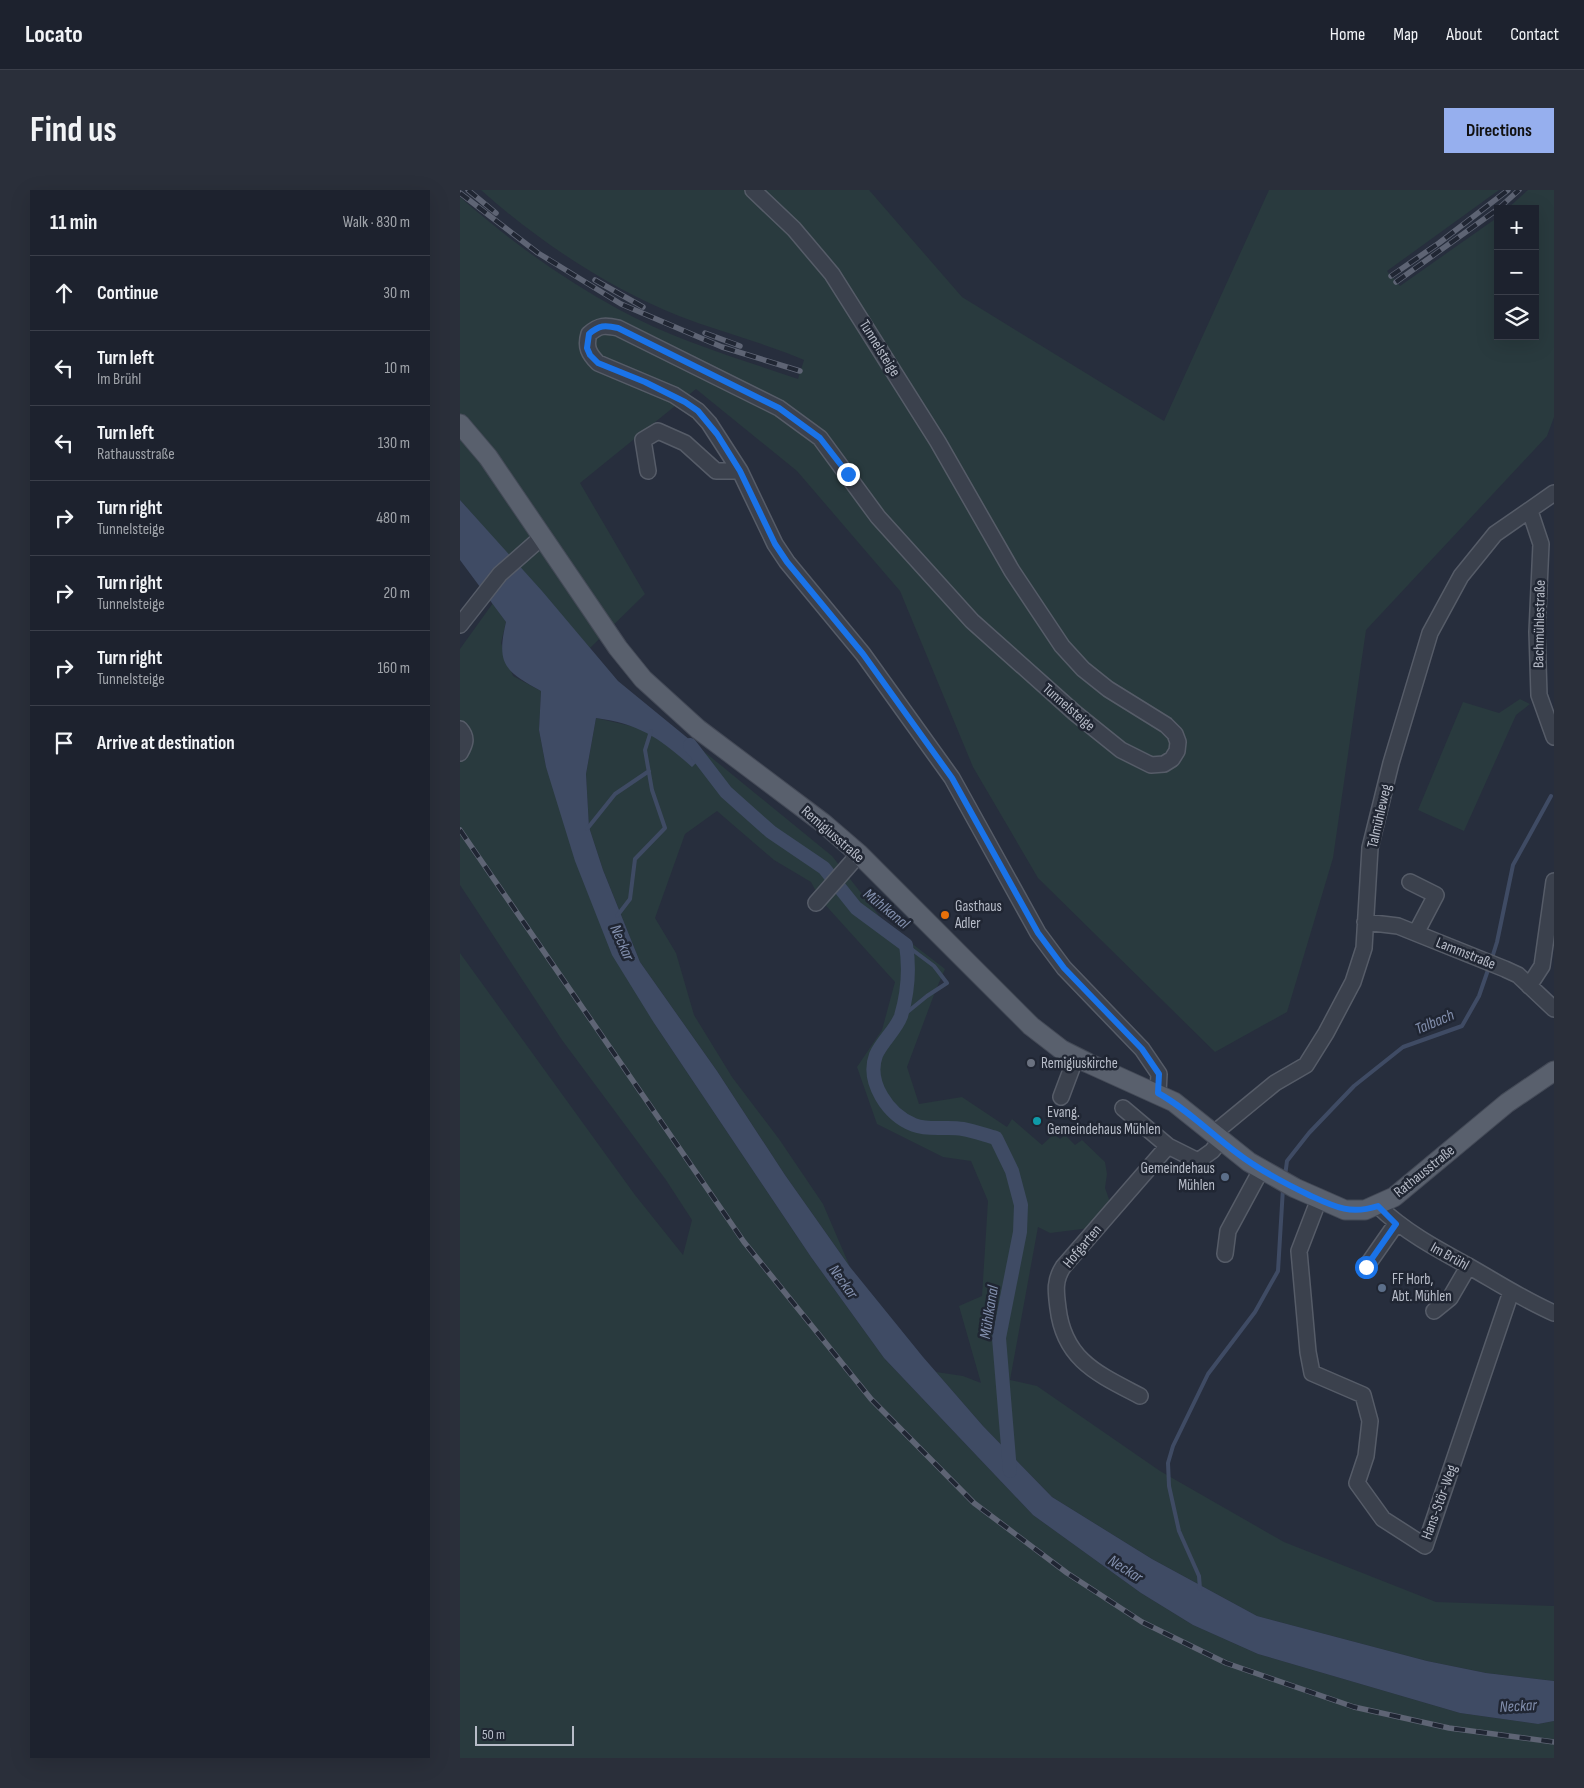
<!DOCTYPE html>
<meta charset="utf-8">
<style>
:root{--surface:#1d222e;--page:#2a2f3a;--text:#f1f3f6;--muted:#a0a4aa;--line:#3b3f4a;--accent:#96afee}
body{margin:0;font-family:"Sofia Sans Condensed",sans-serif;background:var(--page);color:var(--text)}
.controls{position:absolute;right:15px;top:15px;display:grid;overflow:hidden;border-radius:0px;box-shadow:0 5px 20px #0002}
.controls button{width:45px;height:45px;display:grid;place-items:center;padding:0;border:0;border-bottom:1px solid var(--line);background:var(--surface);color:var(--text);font:25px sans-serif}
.scale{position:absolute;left:15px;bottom:12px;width:99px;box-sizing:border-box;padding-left:5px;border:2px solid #b7bcc8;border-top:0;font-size:14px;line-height:18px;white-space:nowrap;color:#b7bcc8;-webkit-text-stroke:4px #202633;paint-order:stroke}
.stop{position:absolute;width:15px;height:15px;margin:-11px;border:4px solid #1a73e8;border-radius:50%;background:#fff}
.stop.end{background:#1a73e8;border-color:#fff;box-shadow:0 1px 5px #0008}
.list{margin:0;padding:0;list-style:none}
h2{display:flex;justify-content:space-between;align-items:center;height:65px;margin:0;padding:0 20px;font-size:21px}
h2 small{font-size:16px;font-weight:400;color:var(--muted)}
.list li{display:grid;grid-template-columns:32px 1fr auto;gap:15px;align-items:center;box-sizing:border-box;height:75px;padding:0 20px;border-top:1px solid var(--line)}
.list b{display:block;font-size:19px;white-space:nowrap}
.list p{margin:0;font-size:16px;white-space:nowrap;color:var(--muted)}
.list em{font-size:16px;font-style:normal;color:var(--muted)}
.icon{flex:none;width:28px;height:28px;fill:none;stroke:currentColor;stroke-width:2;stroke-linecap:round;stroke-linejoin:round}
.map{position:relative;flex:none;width:1094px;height:1568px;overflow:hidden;border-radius:0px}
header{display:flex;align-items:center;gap:30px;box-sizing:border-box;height:70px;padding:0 25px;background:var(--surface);border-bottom:1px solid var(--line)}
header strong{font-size:24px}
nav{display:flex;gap:28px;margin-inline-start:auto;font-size:18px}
.intro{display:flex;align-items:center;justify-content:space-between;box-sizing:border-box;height:120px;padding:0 30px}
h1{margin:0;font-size:35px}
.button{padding:12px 22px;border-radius:0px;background:var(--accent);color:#111;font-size:18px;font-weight:700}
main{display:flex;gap:30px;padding:0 30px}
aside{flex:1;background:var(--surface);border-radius:0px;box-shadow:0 5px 20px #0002}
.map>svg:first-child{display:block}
</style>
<header>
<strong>Locato</strong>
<nav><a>Home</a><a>Map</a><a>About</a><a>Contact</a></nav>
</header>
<div class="intro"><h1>Find us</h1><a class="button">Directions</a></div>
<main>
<aside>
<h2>11 min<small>Walk · 830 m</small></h2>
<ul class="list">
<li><svg class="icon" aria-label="ahead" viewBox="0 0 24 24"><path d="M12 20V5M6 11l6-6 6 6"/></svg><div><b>Continue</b></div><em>30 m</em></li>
<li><svg class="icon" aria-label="left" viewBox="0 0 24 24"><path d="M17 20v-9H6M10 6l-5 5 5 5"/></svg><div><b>Turn left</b><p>Im Brühl</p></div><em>10 m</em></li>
<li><svg class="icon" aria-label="left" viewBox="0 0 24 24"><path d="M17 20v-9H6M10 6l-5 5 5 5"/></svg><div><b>Turn left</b><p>Rathausstraße</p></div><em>130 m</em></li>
<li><svg class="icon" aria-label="right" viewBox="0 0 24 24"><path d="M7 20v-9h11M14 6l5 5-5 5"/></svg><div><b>Turn right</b><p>Tunnelsteige</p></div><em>480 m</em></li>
<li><svg class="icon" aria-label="right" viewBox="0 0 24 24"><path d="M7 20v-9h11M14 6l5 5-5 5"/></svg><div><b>Turn right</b><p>Tunnelsteige</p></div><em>20 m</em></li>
<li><svg class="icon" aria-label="right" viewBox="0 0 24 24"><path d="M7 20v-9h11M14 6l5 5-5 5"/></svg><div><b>Turn right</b><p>Tunnelsteige</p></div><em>160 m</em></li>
<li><svg class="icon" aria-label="arrive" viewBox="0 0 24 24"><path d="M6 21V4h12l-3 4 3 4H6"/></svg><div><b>Arrive at destination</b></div></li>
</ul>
</aside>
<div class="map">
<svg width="1094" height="1568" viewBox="0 0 1094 1568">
<rect width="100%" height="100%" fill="#272e3d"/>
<path fill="#293a3e" d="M21,0H409L502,107L704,231L809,0H1039L927,81L940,96L1038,27V146H1075V19H1047L1068,0H1094V227L1087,246L906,440L873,668L827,822L755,862L578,688L513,577L440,401L337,281L236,199L120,293L185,404L130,458L0,310V7C49,50 101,88 158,119C214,150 277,168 338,189L344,170C305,153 260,142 219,126C147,97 78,51 21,0Z
M33,413L46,432L41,453L53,486L81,501L79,540L86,577L194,833L351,1067L424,1168L573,1325L681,1403L733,1435L798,1464L1000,1523L1078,1534L1094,1531V1568H0V763L175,1005L223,1065L232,1030L206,990L102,850L0,695V459Z
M1060,509L1070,514L1056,525L1004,641L958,620L1003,512L1039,523Z
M136,528L180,538L206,554L232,576L240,569L241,559L372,666L424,732L485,779L475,802L447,877L459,914L502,907L547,937L552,929L582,955L594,944L600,949L605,945L615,955L622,950L645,972L647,984L645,998L650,1012L630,1038L590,1043L578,1037L550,1190L577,1196L700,1281L824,1352L976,1412L1094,1416V1491L1026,1483L967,1471L797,1426L692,1369L592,1307L523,1236L476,1182L503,1186L521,1193L499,1116L522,1106L528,1011L511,971L483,967L417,934L397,877L422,840L435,792L360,709L351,692L314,670L257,621L225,644L195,728L216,763L234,825L272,887L319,949L363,1014L390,1077L325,985L257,881L180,772L143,680L129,637L126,584Z"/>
<path fill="#3f4b64" d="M0,310L82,401L158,491L241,559L240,569L232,577C199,548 180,534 136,528L126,584L129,637L143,680L180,772L257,881L325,985L390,1077L463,1167L523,1236L592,1307L692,1369L797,1426L967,1471L1026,1483L1094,1491V1531L1078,1534L1000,1523L798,1464L733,1435L681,1403L573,1325L424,1168L351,1067L194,833L152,765L115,671L86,577L79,540L81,501C45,481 36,475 46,432L0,370Z"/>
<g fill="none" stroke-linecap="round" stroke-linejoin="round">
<path stroke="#3f4b64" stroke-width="4" d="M127,639L155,604L189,581
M157,726L170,709L175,669L205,638L192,600L185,560L191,541
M1031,771L1037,752L1053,675L1091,606
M440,828L467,806L487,793L474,776L446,755
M825,986L827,971L849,943L894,896L943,857L1002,836L1019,806L1029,777
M740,1399L739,1386L719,1341L709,1296L708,1273L713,1256L748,1184L795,1122L818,1081L823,998"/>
<path stroke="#3f4b64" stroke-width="14" d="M230,555L266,602L311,642L364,678L396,718L446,755C450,780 448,802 441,826C436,840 422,851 416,865C406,892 428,925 454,935C470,941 487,936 503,939C514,941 525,945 536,948L552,981L561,1015L560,1042L539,1148L550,1281"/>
<defs>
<path id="minor" d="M293,0L334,39L372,84L478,252L552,381L602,456L623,479L648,499L706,535L715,544L718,552L717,561L712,569L704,574L691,575L661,560L615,523L512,431L418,327L360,248L319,218L158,138C145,135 139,135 129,144C125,157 129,164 138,173L214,205L238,221L249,233L280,281L315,354L327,372L403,464L492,588L578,743L604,778L682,859L699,884L698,903
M188,281L183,250L198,241L225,253L256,281H280
M1070,321L1081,354L1077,442L1079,505L1094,547
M0,435L40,384L82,347
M0,539C8,548 5,554 0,563
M950,692L976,705L956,743
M356,713L399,664
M905,732L938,736L1045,779L1058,785L1094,819
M1069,796L1082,776L1094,691
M601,907L616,867
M663,918L708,956
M753,944L815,893L846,875L866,843L893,792L904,758L910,658L931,573L970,443L1001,386L1035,344L1094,303
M859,1009L839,1061L848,1162L852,1183L903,1205L910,1231L906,1266L897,1293L923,1329L965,1356L1051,1102
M918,1016C945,1042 977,1059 1010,1077C1038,1093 1064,1110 1094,1123
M765,1064L768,1041L801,980
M906,1077L936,1034
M974,1121L990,1108L1008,1077
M680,1206C638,1184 604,1170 598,1118C596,1102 594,1091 603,1077L708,956L738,971L752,961L761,950"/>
<path id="major" d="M0,234L28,267L158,458L183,489L238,539L363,633L399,664L571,836L602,860L628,873L714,912L789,972L835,998L885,1020H905L934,1007L1047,913L1094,881"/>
</defs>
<use href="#minor" stroke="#565c68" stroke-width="18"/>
<use href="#major" stroke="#444a57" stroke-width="21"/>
<use href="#minor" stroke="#3b414d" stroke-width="15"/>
<use href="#major" stroke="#59606d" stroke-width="19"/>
<defs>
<path id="rail" d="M8,0L36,23
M0,3L78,63L161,114L262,157L340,181
M1038,19L1059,0
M931,86L979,53L1048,0
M135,90L183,117
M936,92L1038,19
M245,143L280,156
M0,640L284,1052L411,1209L514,1313L607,1383L682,1432L766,1473L894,1517L989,1538L1094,1552"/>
</defs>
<use href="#rail" stroke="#5e6474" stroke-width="5.5"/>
<use href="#rail" stroke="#202633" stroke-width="4" stroke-dasharray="11" stroke-linecap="butt"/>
</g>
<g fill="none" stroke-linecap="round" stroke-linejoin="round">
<path stroke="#1a73e8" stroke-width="6" d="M388,284L360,248L319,218L158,138C145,135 139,135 129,144L127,158L130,165L138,173L185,192L225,212L238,221L257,244L280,281L315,354L327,372L403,464L492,588L578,743L604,778L682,859L699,884L698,903C727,919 750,943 777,963C799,980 824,993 849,1005C875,1017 890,1025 918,1016L936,1034L906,1077"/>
</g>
<circle fill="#e8710a" stroke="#202633" stroke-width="2" cx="485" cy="725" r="5"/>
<circle fill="#6b7280" stroke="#202633" stroke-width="2" cx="571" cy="873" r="5"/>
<circle fill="#0f9aa8" stroke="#202633" stroke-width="2" cx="577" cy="931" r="5"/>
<g fill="#5c6f8a" stroke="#202633" stroke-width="2">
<circle cx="765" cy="987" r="5"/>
<circle cx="922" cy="1098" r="5"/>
</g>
<g text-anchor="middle" stroke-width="5" stroke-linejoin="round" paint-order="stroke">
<g font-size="15" fill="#b7bcc8" stroke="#202633">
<text transform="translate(420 158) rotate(58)" y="5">Tunnelsteige</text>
<text transform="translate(1079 434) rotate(-89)" y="5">Bachmühlestraße</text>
<text transform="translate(609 517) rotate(41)" y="5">Tunnelsteige</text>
<text transform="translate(919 626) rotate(-77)" y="5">Talmühleweg</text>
<text transform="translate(373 644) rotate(41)" y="5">Remigiusstraße</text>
<text transform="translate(1006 763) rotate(22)" y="5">Lammstraße</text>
<text transform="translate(964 981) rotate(-39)" y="5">Rathausstraße</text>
<text transform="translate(622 1056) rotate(-50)" y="5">Hofgarten</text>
<text transform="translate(990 1066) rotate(29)" y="5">Im Brühl</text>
<text transform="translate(979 1312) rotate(-70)" y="5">Hans-Stör-Weg</text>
</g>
<g font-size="15" fill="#b7bcc8" stroke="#202633" text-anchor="start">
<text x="495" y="721">Gasthaus<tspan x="495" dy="17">Adler</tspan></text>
<text x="581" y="878">Remigiuskirche</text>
<text x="587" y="927">Evang.<tspan x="587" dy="17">Gemeindehaus Mühlen</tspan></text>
<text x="755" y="983" text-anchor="end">Gemeindehaus<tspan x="755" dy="17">Mühlen</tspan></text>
<text x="932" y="1094">FF Horb,<tspan x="932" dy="17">Abt. Mühlen</tspan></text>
</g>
<g font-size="16" font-style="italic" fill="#828fad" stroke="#202633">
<text transform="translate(427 718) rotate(39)" y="6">Mühlkanal</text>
<text transform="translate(163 752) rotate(66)" y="6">Neckar</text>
<text transform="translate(974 831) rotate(-23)" y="6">Talbach</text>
<text transform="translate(384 1091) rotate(54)" y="6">Neckar</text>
<text transform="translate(528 1122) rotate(-81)" y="6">Mühlkanal</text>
<text transform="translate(666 1378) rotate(32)" y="6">Neckar</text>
<text transform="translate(1058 1515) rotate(-3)" y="6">Neckar</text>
</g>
</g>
</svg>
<div class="controls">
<button>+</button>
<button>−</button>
<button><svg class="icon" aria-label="layers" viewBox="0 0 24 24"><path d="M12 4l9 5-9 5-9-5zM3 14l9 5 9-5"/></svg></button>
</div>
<div class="scale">50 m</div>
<div class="stop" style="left:906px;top:1077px"></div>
<div class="stop end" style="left:388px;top:284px"></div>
</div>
</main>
